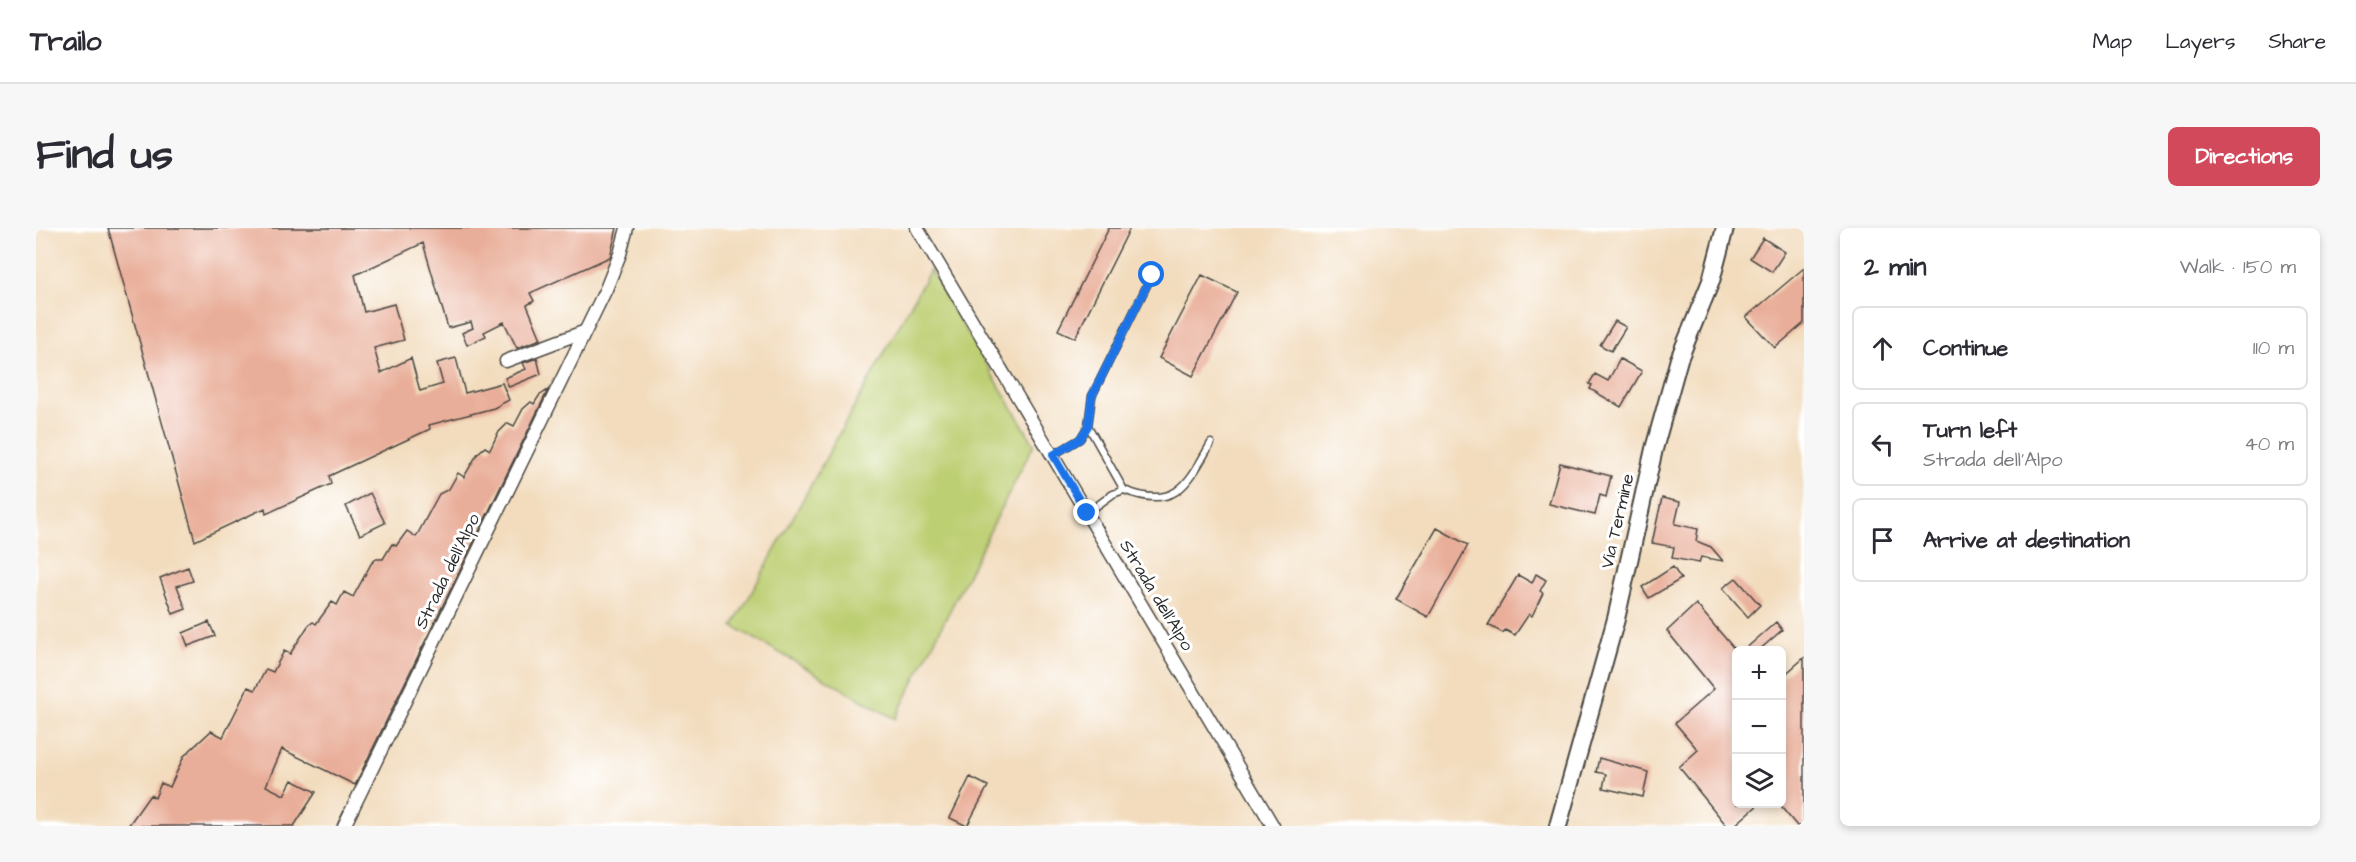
<!DOCTYPE html>
<meta charset="utf-8">
<style>
:root{--surface:#fff;--page:#f7f7f7;--text:#2b2b33;--muted:#7c7c81;--line:#e1e1e2;--accent:#d1495b}
body{margin:0;font-family:"Architects Daughter",sans-serif;background:var(--page);color:var(--text)}
.controls{position:absolute;right:18px;bottom:18px;display:grid;overflow:hidden;border-radius:9px;box-shadow:0 3px 9px #0003}
.controls button{width:54px;height:54px;display:grid;place-items:center;padding:0;border:0;border-bottom:2px solid var(--line);background:var(--surface);color:var(--text);font:30px sans-serif}
.stop{position:absolute;width:18px;height:18px;margin:-14px;border:4px solid #1a73e8;border-radius:50%;background:#fff}
.stop.end{background:#1a73e8;border-color:#fff;box-shadow:0 2px 6px #0008}
.list{margin:0;padding:0;list-style:none}
h2{display:flex;justify-content:space-between;align-items:center;height:78px;margin:0;padding:0 24px;font-size:26px}
h2 small{font-size:20px;font-weight:400;color:var(--muted)}
.list li{display:grid;grid-template-columns:39px 1fr auto;gap:18px;align-items:center;box-sizing:border-box;height:84px;margin:0 12px 12px;padding:0 12px;border:2px solid var(--line);border-radius:9px}
.list b{display:block;font-size:22px;white-space:nowrap}
.list p{margin:0;font-size:20px;white-space:nowrap;color:var(--muted)}
.list em{font-size:20px;font-style:normal;color:var(--muted)}
.icon{flex:none;width:33px;height:33px;fill:none;stroke:currentColor;stroke-width:2;stroke-linecap:round;stroke-linejoin:round}
.map{position:relative;flex:none;width:1768px;height:598px;overflow:hidden;border-radius:9px}
header{display:flex;align-items:center;gap:36px;box-sizing:border-box;height:84px;padding:0 30px;background:var(--surface);border-bottom:2px solid var(--line)}
header strong{font-size:28px}
nav{display:flex;gap:33px;margin-inline-start:auto;font-size:21px}
.intro{display:flex;align-items:center;justify-content:space-between;box-sizing:border-box;height:144px;padding:0 36px}
h1{margin:0;font-size:42px}
.button{padding:15px 27px;border-radius:9px;background:var(--accent);color:#fff;font-size:21px;font-weight:700}
main{display:flex;gap:36px;padding:0 36px}
aside{flex:1;background:var(--surface);border-radius:9px;box-shadow:0 3px 9px #0003}
.map>svg:first-child{display:block}
</style>
<header>
<strong>Trailo</strong>
<nav><a>Map</a><a>Layers</a><a>Share</a></nav>
</header>
<div class="intro"><h1>Find us</h1><a class="button">Directions</a></div>
<main>
<div class="map">
<svg width="1768" height="598" viewBox="0 0 1768 598">
<rect width="100%" height="100%" fill="#fff"/>
<filter id="ink" filterUnits="userSpaceOnUse"><feTurbulence type="fractalNoise" baseFrequency=".0167" numOctaves="2"/><feDisplacementMap in="SourceGraphic" scale="12" xChannelSelector="R" yChannelSelector="G"/><feConvolveMatrix kernelMatrix="1 2 1 2 8 2 1 2 1" color-interpolation-filters="sRGB"/></filter>
<filter id="wash" filterUnits="userSpaceOnUse"><feTurbulence type="fractalNoise" baseFrequency=".008" numOctaves="4" result="noise"/><feDisplacementMap in="SourceGraphic" scale="24" xChannelSelector="R" yChannelSelector="G"/><feGaussianBlur stdDeviation="1.35" result="paint"/><feColorMatrix in="noise" values="0 0 0 0 0 0 0 0 0 0 0 0 0 0 0 0 0 1.4 0 .05"/><feComposite in="paint" operator="in"/></filter>
<g filter="url(#wash)">
<rect width="100%" height="100%" fill="#f2dcbd"/>
<path fill="#bdcf73" stroke="#747d4f" stroke-width="1.5" d="M894,42L998,216L859,491L697,398Z"/>
<g id="blocks">
<path fill="#e9ae99" d="M72,0H581L574,29L494,65L498,73L491,77L505,111L481,120L468,94L448,104L450,108L431,117L426,105L437,100L435,94L412,100L387,15L319,47L328,84L358,76L368,112L338,120L345,145L375,130L384,163L407,156L401,135L420,130L429,165L466,155L473,172L458,180L393,197L394,201L293,248L295,256L230,286L229,280L159,313Z
M1073,0H1094L1039,110L1022,102Z
M1727,10L1749,24L1736,44L1714,30Z
M1768,40V95L1739,120L1710,89Z
M1166,47L1201,64L1157,148L1123,130Z
M1579,93L1590,99L1575,123L1564,117Z
M501,130L505,146L473,159L469,150L490,141L487,135Z
M1584,131L1606,143L1585,179L1554,161L1556,157L1553,156L1559,146L1572,153Z
M512,162L319,557L246,521L230,558L248,567L256,552L280,564L258,598H92L114,567L119,570L125,555L134,559L148,528L175,503L187,509L212,459L219,462L230,441L237,444L248,423L254,426L272,398L277,394L280,396L296,374L301,377L308,364L317,369L335,336L340,331H347L356,316L360,318L371,303L380,309L403,266L413,261L422,245L428,249L442,225L449,219L454,222L462,205L472,195L478,198L487,181L495,174L498,176L503,168Z
M1524,235L1575,248L1570,269L1564,267L1559,287L1513,276Z
M334,265L349,295L324,307L310,278Z
M1626,270L1644,274L1639,296L1662,301L1660,313L1675,319L1687,333L1665,329L1663,335L1636,330L1638,319L1616,315Z
M1401,300L1432,317L1392,389L1360,371Z
M152,339L157,353L141,358L150,381L137,386L124,350Z
M1637,339L1645,351L1613,370L1606,359Z
M1500,346L1510,352L1504,363L1507,365L1496,388L1493,386L1479,407L1469,402L1467,405L1452,397L1482,347L1496,355Z
M1700,350L1724,377L1712,389L1687,360Z
M1660,376L1701,424V576H1723L1698,598H1691L1643,539L1662,522L1639,495L1678,461L1631,403Z
M173,394L179,408L152,418L147,405Z
M1740,394L1746,402L1722,423H1707Z
M1768,430V598H1761L1746,580V449Z
M1563,530L1612,544L1607,569L1567,560L1570,546L1560,544Z
M934,549L952,558L931,598L914,590Z"/>
</g>
</g>
<g filter="url(#ink)">
<use href="#blocks" fill-opacity="0" stroke="#494641" stroke-width="1.5"/>
<g fill="none" stroke-linecap="round" stroke-linejoin="round">
<defs>
<path id="lane" d="M1052,198L1088,262
M1017,227L1044,211L1052,198L1056,168L1116,47
M1051,285L1077,266L1088,262C1140,283 1152,256 1175,215"/>
<path id="street" d="M881,0L1237,598
M470,133L547,104
M308,598L570,61L584,26L591,0"/>
<path id="secondary" d="M1522,598L1580,391L1618,221L1643,131L1675,53L1689,0"/>
</defs>
<use href="#lane" stroke="#494641" stroke-width="9"/>
<use href="#street" stroke="#494641" stroke-width="15"/>
<use href="#secondary" stroke="#494641" stroke-width="20"/>
<use href="#lane" stroke="#fff" stroke-width="6"/>
<use href="#street" stroke="#fff" stroke-width="12"/>
<use href="#secondary" stroke="#fff" stroke-width="16"/>
</g>
</g>
<g fill="none" stroke-linecap="round" stroke-linejoin="round" filter="url(#ink)">
<path stroke="#1a73e8" stroke-width="8" d="M1051,285L1017,227L1044,211L1052,198L1056,168L1116,47"/>
</g>
<g text-anchor="middle" stroke-width="6" stroke-linejoin="round" paint-order="stroke">
<g font-size="18" fill="#2b2b2b" stroke="#fff">
<text transform="translate(1581 293) rotate(-77)" y="6">Via Termine</text>
<text transform="translate(411 343) rotate(-64)" y="6">Strada dell'Alpo</text>
<text transform="translate(1121 367) rotate(59)" y="6">Strada dell'Alpo</text>
</g>
</g>
</svg>
<div class="controls">
<button>+</button>
<button>−</button>
<button><svg class="icon" aria-label="layers" viewBox="0 0 24 24"><path d="M12 4l9 5-9 5-9-5zM3 14l9 5 9-5"/></svg></button>
</div>
<div class="stop" style="left:1116px;top:47px"></div>
<div class="stop end" style="left:1051px;top:285px"></div>
</div>
<aside>
<h2>2 min<small>Walk · 150 m</small></h2>
<ul class="list">
<li><svg class="icon" aria-label="ahead" viewBox="0 0 24 24"><path d="M12 20V5M6 11l6-6 6 6"/></svg><div><b>Continue</b></div><em>110 m</em></li>
<li><svg class="icon" aria-label="left" viewBox="0 0 24 24"><path d="M17 20v-9H6M10 6l-5 5 5 5"/></svg><div><b>Turn left</b><p>Strada dell'Alpo</p></div><em>40 m</em></li>
<li><svg class="icon" aria-label="arrive" viewBox="0 0 24 24"><path d="M6 21V4h12l-3 4 3 4H6"/></svg><div><b>Arrive at destination</b></div></li>
</ul>
</aside>
</main>
